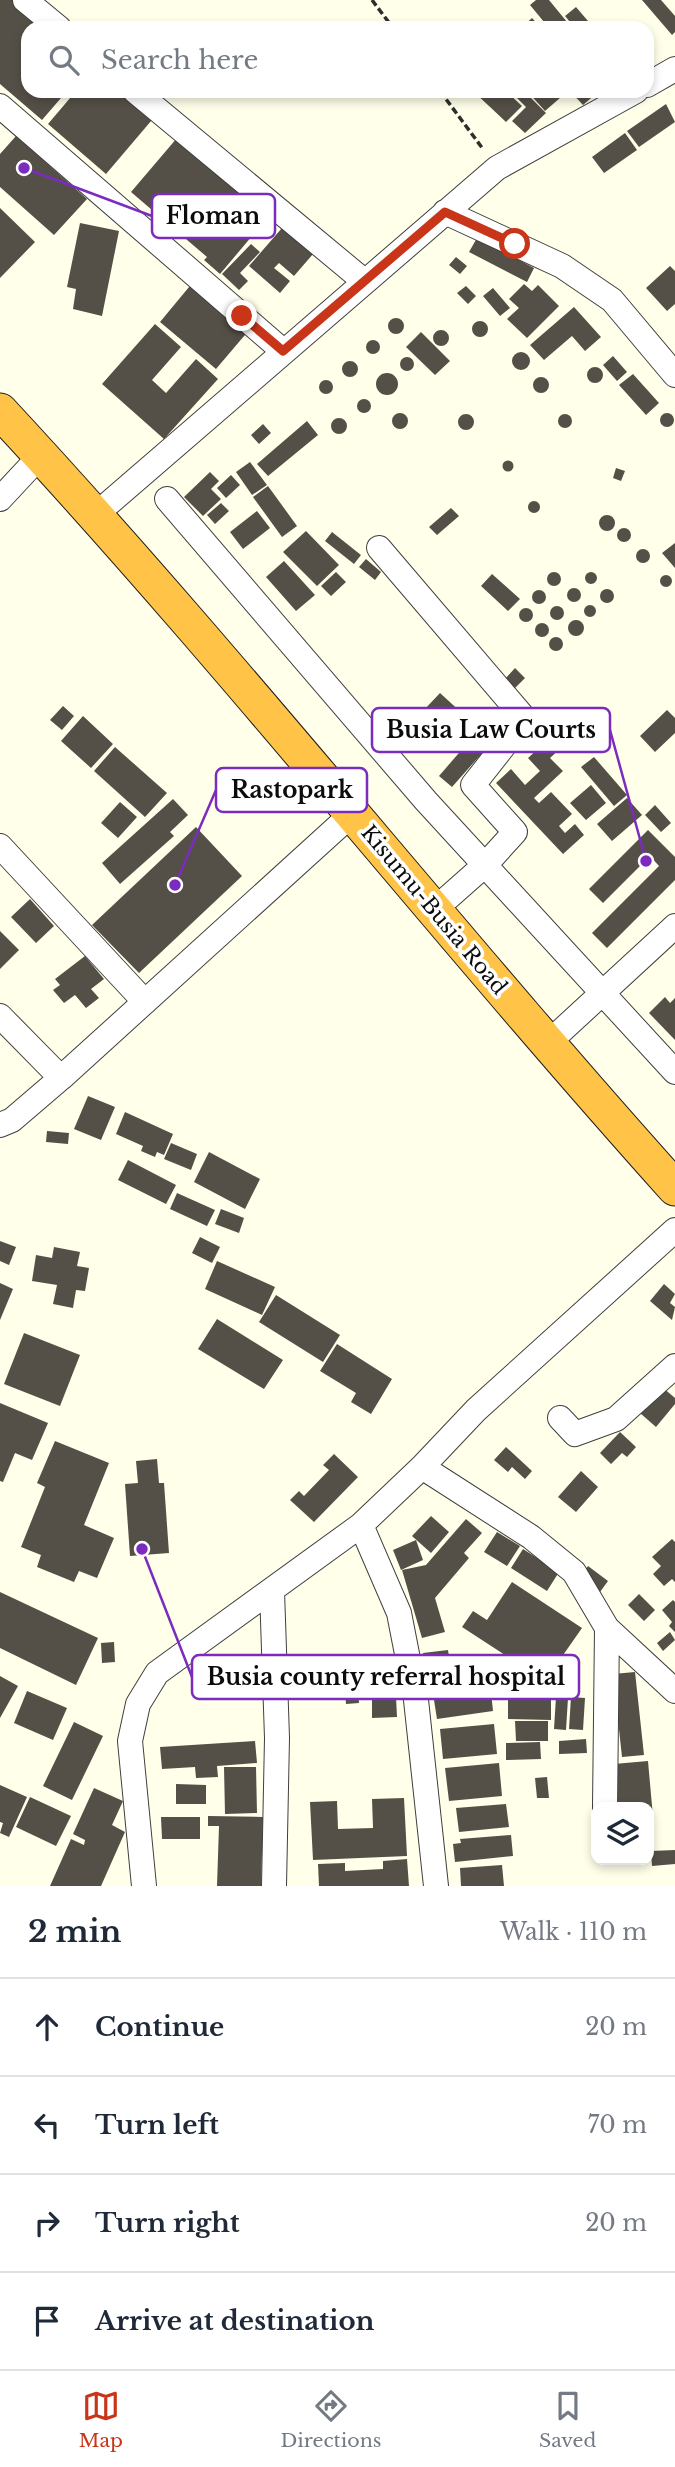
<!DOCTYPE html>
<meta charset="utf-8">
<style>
:root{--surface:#fff;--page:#f2f2f3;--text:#1f2937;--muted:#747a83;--line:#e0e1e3;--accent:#c83518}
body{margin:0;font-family:"Libre Baskerville",serif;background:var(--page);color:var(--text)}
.controls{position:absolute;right:21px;bottom:21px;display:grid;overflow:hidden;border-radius:14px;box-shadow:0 4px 10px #0003}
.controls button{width:63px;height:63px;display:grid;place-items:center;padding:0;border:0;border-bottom:2px solid var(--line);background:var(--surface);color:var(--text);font:35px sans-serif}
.stop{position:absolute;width:21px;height:21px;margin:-16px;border:5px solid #c83518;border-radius:50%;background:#fff}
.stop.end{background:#c83518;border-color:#fff;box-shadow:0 2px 7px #0008}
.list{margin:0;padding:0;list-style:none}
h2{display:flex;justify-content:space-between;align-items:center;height:91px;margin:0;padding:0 28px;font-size:30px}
h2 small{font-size:23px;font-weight:400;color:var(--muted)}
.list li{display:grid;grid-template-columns:46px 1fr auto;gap:21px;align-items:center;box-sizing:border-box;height:98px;padding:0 28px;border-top:2px solid var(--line)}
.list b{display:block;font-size:26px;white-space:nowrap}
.list em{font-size:23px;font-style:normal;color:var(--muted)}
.icon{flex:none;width:38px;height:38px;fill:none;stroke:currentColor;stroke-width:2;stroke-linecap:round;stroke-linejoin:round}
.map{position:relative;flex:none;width:675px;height:1886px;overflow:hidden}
.search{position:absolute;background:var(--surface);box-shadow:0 4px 10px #0003;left:21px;right:21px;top:21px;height:77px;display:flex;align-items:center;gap:18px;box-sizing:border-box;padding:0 24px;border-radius:21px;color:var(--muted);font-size:26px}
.sheet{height:483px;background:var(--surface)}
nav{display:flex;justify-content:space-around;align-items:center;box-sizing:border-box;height:98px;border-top:2px solid var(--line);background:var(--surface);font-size:19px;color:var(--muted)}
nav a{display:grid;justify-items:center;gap:4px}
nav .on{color:var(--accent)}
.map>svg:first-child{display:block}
</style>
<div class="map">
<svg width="675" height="1886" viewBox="0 0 675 1886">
<rect width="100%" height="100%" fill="#ffffea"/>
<path fill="#555047" d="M0,0H16L49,28H28V91H67L42,120L0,84Z
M536,0H549L572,28H549L530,5Z
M642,0H661L675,16V32L672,35Z
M576,7L594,28H575L565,16Z
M532,18L541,28H521Z
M76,91H130L157,114L106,174L48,124Z
M473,91H506L522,106L506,122Z
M510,91H524L546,113L525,133L512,121L526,107Z
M527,91H568L545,111Z
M570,91H596L597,93L583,105Z
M666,104L675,122L639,147L627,131Z
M625,133L637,150L604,173L592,157Z
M16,136L87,199L54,235L0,187V154Z
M177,138L259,208L248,221L258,229L220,274L204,260L207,257L131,192Z
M0,208L35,242L0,278Z
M80,223L119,231L102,316L73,309L76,289L67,287Z
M282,228L313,254L294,276L279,263L274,268L290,281L280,293L249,266Z
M477,238L534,268L527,282L469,252Z
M251,244L260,252L240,273L248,281L239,290L222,274Z
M456,257L467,266L460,274L449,265Z
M670,266L675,271V304L667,311L646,288Z
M194,281L250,329L216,369L160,322Z
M524,284L532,291L538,285L559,306L527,338L507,319L519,308L509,299Z
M466,286L476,296L468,304L457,293Z
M493,288L510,308L500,316L483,296Z
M574,307L601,337L585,351L572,336L544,360L530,345Z
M388 326a8 8 0 1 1 16 0a8 8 0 1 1-16 0Z
M472 329a8 8 0 1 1 16 0a8 8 0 1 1-16 0Z
M155,324L181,347L152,380L166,393L196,359L218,379L164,439L102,384Z
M433 338a8 8 0 1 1 16 0a8 8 0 1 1-16 0Z
M421,332L450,361L435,375L406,347Z
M366 347a7 7 0 1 1 14 0a7 7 0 1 1-14 0Z
M512 361a9 9 0 1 1 18 0a9 9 0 1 1-18 0Z
M613,356L627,372L617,381L603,365Z
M400 364a7 7 0 1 1 14 0a7 7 0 1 1-14 0Z
M342 369a8 8 0 1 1 16 0a8 8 0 1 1-16 0Z
M587 375a8 8 0 1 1 16 0a8 8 0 1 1-16 0Z
M376 384a11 11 0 1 1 22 0a11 11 0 1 1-22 0Z
M633,374L659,403L646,415L619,385Z
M533 385a8 8 0 1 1 16 0a8 8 0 1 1-16 0Z
M319 387a7 7 0 1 1 14 0a7 7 0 1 1-14 0Z
M357 406a7 7 0 1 1 14 0a7 7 0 1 1-14 0Z
M392 421a8 8 0 1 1 16 0a8 8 0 1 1-16 0Z
M660 420a7 7 0 1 1 14 0a7 7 0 1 1-14 0Z
M558 421a7 7 0 1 1 14 0a7 7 0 1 1-14 0Z
M458 422a8 8 0 1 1 16 0a8 8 0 1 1-16 0Z
M331 426a8 8 0 1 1 16 0a8 8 0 1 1-16 0Z
M307,421L318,435L268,476L257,464Z
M263,424L271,433L259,444L251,435Z
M502.5 466a5.5 5.5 0 1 1 11 0a5.5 5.5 0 1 1-11 0Z
M250,462L267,485L252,495L236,472Z
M616,468L625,471L621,481L613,478Z
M210,472L219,481L211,489L221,499L203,516L184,497Z
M231,475L240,485L226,498L217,488Z
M268,486L297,526L282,537L253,497Z
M528 507a6 6 0 1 1 12 0a6 6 0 1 1-12 0Z
M221,503L229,511L215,524L207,515Z
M451,508L459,516L437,535L429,527Z
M257,511L270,528L243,549L230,532Z
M599 523a8 8 0 1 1 16 0a8 8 0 1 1-16 0Z
M617 535a7 7 0 1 1 14 0a7 7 0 1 1-14 0Z
M306,531L339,565L317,586L283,552Z
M332,532L361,555L354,564L325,541Z
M675,543V568L662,553Z
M636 556a7 7 0 1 1 14 0a7 7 0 1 1-14 0Z
M366,559L381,572L375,580L359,567Z
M284,561L315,595L296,611L266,577Z
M585 578a6 6 0 1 1 12 0a6 6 0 1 1-12 0Z
M336,572L346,582L331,596L321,586Z
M547 579a7 7 0 1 1 14 0a7 7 0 1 1-14 0Z
M492,574L520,599L508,611L481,586Z
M660 581a6 6 0 1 1 12 0a6 6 0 1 1-12 0Z
M567 595a7 7 0 1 1 14 0a7 7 0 1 1-14 0Z
M600 596a7 7 0 1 1 14 0a7 7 0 1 1-14 0Z
M532 597a7 7 0 1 1 14 0a7 7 0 1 1-14 0Z
M584 611a6 6 0 1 1 12 0a6 6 0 1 1-12 0Z
M550 613a7 7 0 1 1 14 0a7 7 0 1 1-14 0Z
M519 615a7 7 0 1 1 14 0a7 7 0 1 1-14 0Z
M568 628a8 8 0 1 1 16 0a8 8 0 1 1-16 0Z
M535 630a7 7 0 1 1 14 0a7 7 0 1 1-14 0Z
M549 644a7 7 0 1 1 14 0a7 7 0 1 1-14 0Z
M515,668L525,678L514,689L504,680Z
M440,693L464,715L447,733L423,711Z
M63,706L74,716L62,730L50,720Z
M667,710L675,718V733L655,752L640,736Z
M83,716L113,744L91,768L61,741Z
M477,732L491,743L452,787L439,776Z
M553,735L563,746L550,758L563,771L534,798L539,803L551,792L572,814L559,826L565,833L575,824L584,835L563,854L496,783L511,769L525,785L540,771L528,758Z
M115,747L167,793L145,817L94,771Z
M594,757L627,795L614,806L581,767Z
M591,785L606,803L586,820L570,803Z
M627,798L642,815L612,841L597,824Z
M173,799L188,815L170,832L174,836L120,884L102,863Z
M120,802L137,817L118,838L101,823Z
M655,805L671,823L661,832L645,815Z
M196,827L242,876L139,973L92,925Z
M648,830L675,857V880L607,948L592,933L659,866L650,856L603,903L589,889Z
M30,899L54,926L36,943L11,917Z
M0,931L19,950L0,969Z
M85,956L104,979L91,989L99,998L86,1008L75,995L64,1003L53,990L60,985L55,979Z
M665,997L670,1003L675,998V1040L649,1013Z
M88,1096L115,1107L101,1140L74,1129Z
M125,1112L173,1134L164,1155L157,1152L155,1157L141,1151L143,1146L116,1134Z
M47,1131L69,1133L68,1144L46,1142Z
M171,1143L197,1154L191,1170L164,1159Z
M209,1152L260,1179L245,1209L194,1182Z
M128,1160L176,1185L166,1204L118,1180Z
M177,1193L215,1210L207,1226L170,1209Z
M221,1209L244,1218L239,1233L215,1224Z
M200,1237L220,1247L212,1263L192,1253Z
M0,1241L16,1247L9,1265L0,1261Z
M54,1247L80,1252L77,1266L89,1268L85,1291L76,1290L73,1308L53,1304L57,1285L32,1281L36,1255L52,1258Z
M217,1261L275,1287L262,1315L205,1289Z
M0,1283L13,1289L0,1320Z
M664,1284L675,1294L670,1303L675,1307L672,1320L650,1301Z
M276,1295L340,1335L323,1362L259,1322Z
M217,1319L283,1360L264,1389L198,1349Z
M24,1333L80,1355L60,1406L4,1384Z
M337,1344L392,1379L371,1414L351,1402L356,1393L320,1371Z
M662,1387L675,1398V1404L656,1427L640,1413Z
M0,1403L48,1423L32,1460L15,1453L3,1482L0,1481Z
M620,1432L636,1447L627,1457L622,1453L611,1464L600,1453Z
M55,1441L109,1463L84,1525L114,1538L97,1578L79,1571L74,1582L37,1567L41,1555L21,1547L45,1487L37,1483Z
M506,1447L532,1471L525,1479L512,1467L508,1472L494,1460Z
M334,1454L358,1477L314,1522L290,1500L299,1491L304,1496L329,1470L323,1465Z
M157,1459L159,1483H164L169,1553L130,1556L125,1484L138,1483L136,1461Z
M581,1471L598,1487L576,1512L558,1497Z
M431,1516L449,1532L431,1553L412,1536Z
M466,1519L482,1533L464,1553L469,1558L435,1598L445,1632L422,1638L402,1570L426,1565Z
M497,1532L520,1546L507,1566L484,1552Z
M672,1539L675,1542V1582L672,1579L664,1586L653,1574L661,1566L652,1557Z
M416,1540L423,1560L401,1570L393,1550Z
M523,1549L559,1572L547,1591L511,1568Z
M588,1566L608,1581L600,1592L580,1577Z
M512,1582L582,1628L561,1658L569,1664L554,1687L462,1627L473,1611L487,1620Z
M0,1592L98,1638L76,1685L0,1648Z
M639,1594L655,1610L644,1621L628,1605Z
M673,1600L675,1602V1632L669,1626L672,1622L662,1610Z
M670,1632L675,1640L663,1651L657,1643Z
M114,1642L115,1662L102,1663L101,1643Z
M448,1650L452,1677L426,1680L423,1653Z
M635,1672L644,1755L622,1757L613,1674Z
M0,1676L18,1686L0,1718Z
M358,1690L359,1703L346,1704L345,1691Z
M27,1691L67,1708L53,1740L14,1723Z
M508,1691L551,1692V1720L508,1719Z
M491,1692L493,1711L437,1719L434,1700Z
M396,1697L397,1717L372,1718V1698Z
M556,1697L568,1698L566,1730L554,1729Z
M571,1697L585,1698L583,1730L569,1729Z
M515,1721H548V1741H516Z
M74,1722L103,1736L72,1800L43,1786Z
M494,1724L497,1754L443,1759L440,1729Z
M586,1739L587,1753L559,1754V1741Z
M255,1741L257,1763L217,1766L218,1777L196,1778L195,1767L162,1769L160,1747Z
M540,1742L541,1759L506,1760V1743Z
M648,1761L653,1817H649V1807H618L614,1764Z
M499,1763L502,1796L449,1801L445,1768Z
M224,1767H256L257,1813L225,1814Z
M547,1777L549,1798H537L535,1778Z
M176,1784L206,1785V1804H176Z
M0,1785L27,1797L9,1837L0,1833L3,1823L0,1822Z
M94,1788L123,1801L112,1825L125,1832L101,1886H50L71,1839L84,1845L85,1840L73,1834Z
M30,1797L71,1816L56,1846L16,1827Z
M404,1798L407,1856L313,1860L310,1802L337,1801L338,1829L373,1828L372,1799Z
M506,1804L509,1827L459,1832L456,1808Z
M208,1816L263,1817L261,1886H217L219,1826H208Z
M161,1817H200V1839H162Z
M511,1835L513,1856L455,1862L453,1844L461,1843L460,1839Z
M675,1850V1864L652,1866L651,1851Z
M407,1859L409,1886H319L318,1864L345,1863V1871L383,1869V1861Z
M502,1865L504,1886H461L460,1868Z"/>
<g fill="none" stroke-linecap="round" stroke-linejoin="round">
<defs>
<path id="minor" d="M25,0L59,28
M647,85L675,69
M135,91L364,281
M0,106L283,351
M445,212L562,266L612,300L675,375
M0,499L41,455
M167,499L426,801L675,1072
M94,516L497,168L636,91
M379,548L525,719L473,785L515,832L486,864L434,910
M0,846L145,1002
M0,1016L61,1078
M546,1045L675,926
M0,1125L12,1120L61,1078L353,813
M560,1418L575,1434L616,1419L675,1366
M422,1467L531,1537L574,1572L607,1628L675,1691
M361,1525L399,1613L416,1700L436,1886
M272,1591L277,1738L274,1886
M605,1807L607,1628
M144,1886L130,1741L138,1704L157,1673L361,1525L422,1467L476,1410L675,1230"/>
<path id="highway" d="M0,411C234,663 446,933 675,1188"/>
</defs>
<use href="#minor" stroke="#3f3f3f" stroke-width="26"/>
<use href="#highway" stroke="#1d1d1d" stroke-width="37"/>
<path stroke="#2e2e2e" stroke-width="3.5" stroke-dasharray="7 3.5" stroke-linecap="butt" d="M372,0L393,28
M440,91L483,149"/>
<use href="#minor" stroke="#fff" stroke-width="24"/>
<use href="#highway" stroke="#ffc348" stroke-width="35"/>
</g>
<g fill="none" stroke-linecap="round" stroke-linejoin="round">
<path stroke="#c83518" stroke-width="9" d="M242,316L283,351L445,212L515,244"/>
</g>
<g text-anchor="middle" stroke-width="7" stroke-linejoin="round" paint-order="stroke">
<g font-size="21" fill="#0c0c0c" stroke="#fff">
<text transform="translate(434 910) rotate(50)" y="7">Kisumu-Busia Road</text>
</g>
</g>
<path fill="none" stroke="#7b2cbf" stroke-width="2.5" d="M24 168L152 216M646 861L610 730M175 885L216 790M142 1549L192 1677"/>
<g fill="#7b2cbf" stroke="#fff" stroke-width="2.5">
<circle cx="24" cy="168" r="7"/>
<circle cx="646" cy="861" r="7"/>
<circle cx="175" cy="885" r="7"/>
<circle cx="142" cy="1549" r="7"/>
</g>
<g fill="#fff" stroke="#7b2cbf" stroke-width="2.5">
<rect x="152" y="194" width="123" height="44" rx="7"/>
<rect x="372" y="708" width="238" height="44" rx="7"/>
<rect x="216" y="768" width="151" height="44" rx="7"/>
<rect x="192" y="1655" width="387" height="44" rx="7"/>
</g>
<g font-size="23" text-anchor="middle" font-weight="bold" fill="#0c0c0c">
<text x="213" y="224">Floman</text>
<text x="491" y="738">Busia Law Courts</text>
<text x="292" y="798">Rastopark</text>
<text x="386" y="1685">Busia county referral hospital</text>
</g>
</svg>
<div class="controls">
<button><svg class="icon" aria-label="layers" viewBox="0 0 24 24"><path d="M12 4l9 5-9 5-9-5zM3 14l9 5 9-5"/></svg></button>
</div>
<div class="stop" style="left:515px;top:244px"></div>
<div class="stop end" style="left:242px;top:316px"></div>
<div class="search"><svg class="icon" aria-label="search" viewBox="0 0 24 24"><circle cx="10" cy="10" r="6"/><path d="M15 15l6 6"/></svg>Search here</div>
</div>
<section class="sheet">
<h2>2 min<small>Walk · 110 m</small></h2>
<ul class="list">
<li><svg class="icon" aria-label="ahead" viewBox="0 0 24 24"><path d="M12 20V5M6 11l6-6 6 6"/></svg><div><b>Continue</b></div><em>20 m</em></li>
<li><svg class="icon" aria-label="left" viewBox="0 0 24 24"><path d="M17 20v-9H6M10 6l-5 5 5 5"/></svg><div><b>Turn left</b></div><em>70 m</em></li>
<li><svg class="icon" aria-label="right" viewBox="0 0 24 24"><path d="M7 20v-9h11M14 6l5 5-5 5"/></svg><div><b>Turn right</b></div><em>20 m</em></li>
<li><svg class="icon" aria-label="arrive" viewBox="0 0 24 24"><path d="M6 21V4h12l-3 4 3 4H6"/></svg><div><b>Arrive at destination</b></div></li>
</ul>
</section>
<nav>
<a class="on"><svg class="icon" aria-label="map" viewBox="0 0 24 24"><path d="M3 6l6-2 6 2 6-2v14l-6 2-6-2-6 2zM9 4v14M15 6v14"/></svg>Map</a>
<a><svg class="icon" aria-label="directions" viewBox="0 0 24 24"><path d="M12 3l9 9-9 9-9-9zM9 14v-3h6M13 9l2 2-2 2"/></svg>Directions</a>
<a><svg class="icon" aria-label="saved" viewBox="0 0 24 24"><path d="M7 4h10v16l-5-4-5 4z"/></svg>Saved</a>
</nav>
